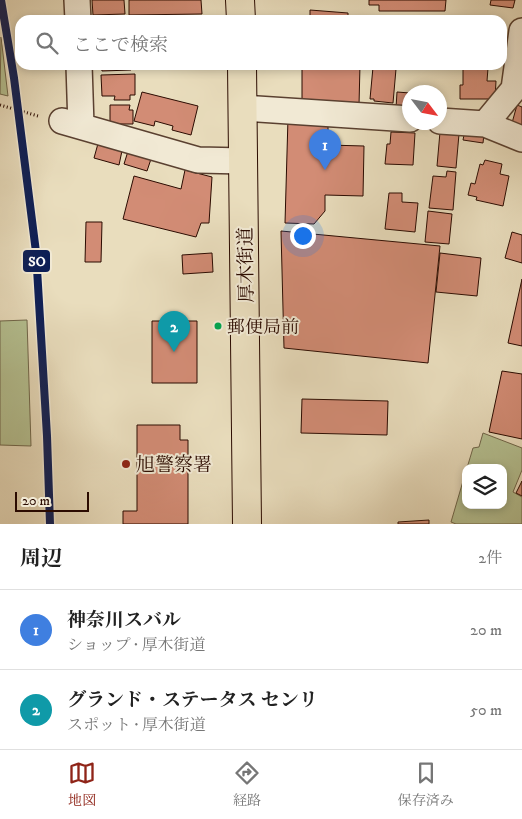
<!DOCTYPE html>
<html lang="ja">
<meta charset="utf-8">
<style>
:root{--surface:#fff;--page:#f2f2f2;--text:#222;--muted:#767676;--line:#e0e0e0;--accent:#8f2418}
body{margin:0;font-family:"IM FELL DW Pica","Noto Serif JP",serif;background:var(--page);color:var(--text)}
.controls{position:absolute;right:15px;bottom:15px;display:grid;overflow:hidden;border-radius:10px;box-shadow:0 2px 8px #0003}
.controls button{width:45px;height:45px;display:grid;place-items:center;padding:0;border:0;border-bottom:1px solid var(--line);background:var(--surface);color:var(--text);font:25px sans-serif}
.compass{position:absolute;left:402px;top:85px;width:45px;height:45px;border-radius:50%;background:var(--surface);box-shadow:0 2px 8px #0003;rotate:122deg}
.scale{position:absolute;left:15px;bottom:12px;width:74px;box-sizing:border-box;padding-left:5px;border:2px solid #2b0b01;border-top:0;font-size:14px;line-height:18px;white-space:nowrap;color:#2b0b01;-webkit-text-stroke:4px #f1e9d4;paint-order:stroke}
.you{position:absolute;left:302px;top:235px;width:18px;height:18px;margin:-12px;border:4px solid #fff;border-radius:50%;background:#1a73e8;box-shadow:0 0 0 8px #1a73e833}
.badge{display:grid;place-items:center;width:32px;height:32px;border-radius:50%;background:var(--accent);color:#fff;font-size:16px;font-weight:700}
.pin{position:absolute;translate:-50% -41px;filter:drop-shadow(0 1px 2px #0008)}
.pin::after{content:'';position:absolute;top:26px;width:18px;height:15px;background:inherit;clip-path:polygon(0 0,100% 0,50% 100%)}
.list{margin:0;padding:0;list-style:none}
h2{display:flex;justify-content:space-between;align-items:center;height:65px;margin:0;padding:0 20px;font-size:21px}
h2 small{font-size:16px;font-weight:400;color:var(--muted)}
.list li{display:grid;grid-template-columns:32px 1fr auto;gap:15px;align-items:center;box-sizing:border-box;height:80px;padding:0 20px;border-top:1px solid var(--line)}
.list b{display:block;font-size:19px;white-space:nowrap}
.list p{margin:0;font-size:16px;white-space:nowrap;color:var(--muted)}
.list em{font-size:16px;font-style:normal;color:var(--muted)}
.icon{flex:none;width:28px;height:28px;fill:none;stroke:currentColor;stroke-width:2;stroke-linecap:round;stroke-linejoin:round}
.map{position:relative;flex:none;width:522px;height:524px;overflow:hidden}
.search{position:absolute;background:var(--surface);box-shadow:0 2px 8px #0003;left:15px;right:15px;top:15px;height:55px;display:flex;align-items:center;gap:12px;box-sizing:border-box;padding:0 18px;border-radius:15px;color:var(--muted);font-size:19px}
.sheet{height:225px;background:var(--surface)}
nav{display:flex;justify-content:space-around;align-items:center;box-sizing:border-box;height:70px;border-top:1px solid var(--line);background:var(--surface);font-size:14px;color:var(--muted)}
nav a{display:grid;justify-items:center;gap:2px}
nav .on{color:var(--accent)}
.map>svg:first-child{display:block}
</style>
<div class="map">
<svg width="522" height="524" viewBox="0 0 522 524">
<rect width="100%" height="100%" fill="#e9ddbd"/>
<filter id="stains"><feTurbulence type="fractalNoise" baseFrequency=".004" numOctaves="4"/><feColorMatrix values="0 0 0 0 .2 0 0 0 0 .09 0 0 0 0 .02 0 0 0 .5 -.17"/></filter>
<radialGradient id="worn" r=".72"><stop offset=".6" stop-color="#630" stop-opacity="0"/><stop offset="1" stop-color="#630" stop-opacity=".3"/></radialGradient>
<path fill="#b5c192" stroke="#70664a" d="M1,37L8,96L0,94Z
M27,320L31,446L0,445V321Z
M483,433L522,448V470L513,492L522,497V524H456L451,522L466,471V505H503V468H467L473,448L479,447Z"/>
<path fill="#d28c75" stroke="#2b0b01" d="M92,0H124L125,14L93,15Z
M129,0H201L202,14L129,15Z
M369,0H446L445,11H379V5H369Z
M491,0H515L513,8L490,5Z
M310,10L348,13V20H310Z
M101,65H131V70L102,71Z
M302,65H360L359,105L302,104Z
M373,67L396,69L393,103L374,101V99H370Z
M463,68H488L487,81H496L495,99H460V85H463Z
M135,74V95H130V100H114L115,96H102L101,75Z
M142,92L198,106L191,135L172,130L173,126L155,121L154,126L134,121Z
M397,92L410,93V109L396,108Z
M110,105H130L129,110H133V124H110Z
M517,105L522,107V126L512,123Z
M288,118L328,119V145L364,146L363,196L325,195V211L314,224L285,223Z
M465,130L484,134L483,143L463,140Z
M391,132L415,133L413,165L385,164L387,144H390Z
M440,132L459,134L456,168L437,166Z
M99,140L123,146L119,165L94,158Z
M129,148L152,156L147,171L124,164Z
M485,160L502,164L500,174L509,176L503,206L476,200L477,197L468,195L471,183L475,184L480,164L483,165Z
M185,170L212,177L209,223H201L196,237L123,219L134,176L181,189Z
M447,171L456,172L453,210L429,208L433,176L446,177Z
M389,193H402V202L418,203L415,232L385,229Z
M428,211L452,214L449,244L425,242Z
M86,222H102L101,262H85Z
M281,231L440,246L428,363L284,348Z
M512,232L522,235V263L505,258Z
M212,253L213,272L183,274L182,255Z
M440,253L481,258L477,296L436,292Z
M522,279V346L508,343Z
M152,321H197V383H152Z
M502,371L522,374V439L489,432Z
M302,399L388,401L387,435L301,433Z
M137,425H180V440H188V524H123V511H137Z
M522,481V496L516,493Z
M429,520V524H398V522Z"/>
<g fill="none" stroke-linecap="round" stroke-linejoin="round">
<defs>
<path id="minor" d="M77,0L78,20
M79,65L81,126
M243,108L410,119
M62,121L198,160L244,161
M440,121L485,124L522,139
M485,124L514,89L522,31"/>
<path id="major" d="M240,0L241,20
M242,65L247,524"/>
</defs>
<use href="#minor" stroke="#5a4030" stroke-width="28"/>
<use href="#major" stroke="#2b0b01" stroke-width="30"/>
<path stroke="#2b0b01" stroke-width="3" stroke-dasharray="1 2.5" stroke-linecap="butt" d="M0,105L38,116"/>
<use href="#minor" stroke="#f1e9d4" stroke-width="25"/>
<use href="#major" stroke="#e9ddbd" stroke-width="28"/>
<defs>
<path id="rail-1" d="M1,0L14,78L36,252L47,436L50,524"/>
</defs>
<use href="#rail-1" stroke="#f1e9d4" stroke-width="11"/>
<use href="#rail-1" stroke="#0c1e56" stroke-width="8"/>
</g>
<circle fill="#00a651" stroke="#f1e9d4" stroke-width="2" cx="218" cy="326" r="4.5"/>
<circle fill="#8f2418" stroke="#f1e9d4" stroke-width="2" cx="126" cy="464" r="5"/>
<g text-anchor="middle" stroke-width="4" stroke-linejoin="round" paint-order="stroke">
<g font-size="18" fill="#2b0b01" stroke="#f1e9d4" text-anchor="start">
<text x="227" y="333">郵便局前</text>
</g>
<g font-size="19" fill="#2b0b01" stroke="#f1e9d4">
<text transform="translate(245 265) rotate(-91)" y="7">厚木街道</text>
</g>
<g font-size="19" fill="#2b0b01" stroke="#f1e9d4" text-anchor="start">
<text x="136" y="471">旭警察署</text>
</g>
</g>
<rect stroke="#f1e9d4" stroke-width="2" x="22" y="249" width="29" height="24" rx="5" fill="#0c1e56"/>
<g font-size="14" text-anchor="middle" font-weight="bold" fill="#fff">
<text x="37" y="266">SO</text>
</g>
<rect width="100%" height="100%" filter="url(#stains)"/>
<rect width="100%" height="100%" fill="url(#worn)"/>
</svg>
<div class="controls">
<button><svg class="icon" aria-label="layers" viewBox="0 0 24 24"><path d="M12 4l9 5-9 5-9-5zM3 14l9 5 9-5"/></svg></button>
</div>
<svg class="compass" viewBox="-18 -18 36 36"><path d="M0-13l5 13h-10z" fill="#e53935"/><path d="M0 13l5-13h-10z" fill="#767676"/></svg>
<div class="scale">20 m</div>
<div class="you"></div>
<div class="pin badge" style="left:325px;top:170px;background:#3f7fe0">1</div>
<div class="pin badge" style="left:174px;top:352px;background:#0f9aa8">2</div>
<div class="search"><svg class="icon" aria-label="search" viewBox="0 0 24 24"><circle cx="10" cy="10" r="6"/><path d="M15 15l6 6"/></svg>ここで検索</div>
</div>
<section class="sheet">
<h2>周辺<small>2件</small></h2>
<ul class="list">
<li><span class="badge" style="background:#3f7fe0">1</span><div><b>神奈川スバル</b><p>ショップ · 厚木街道</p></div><em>20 m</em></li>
<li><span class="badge" style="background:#0f9aa8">2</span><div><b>グランド・ステータス センリ</b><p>スポット · 厚木街道</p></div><em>50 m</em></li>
</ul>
</section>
<nav>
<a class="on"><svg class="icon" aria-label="map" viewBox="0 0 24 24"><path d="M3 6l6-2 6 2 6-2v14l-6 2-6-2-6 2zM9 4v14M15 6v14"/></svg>地図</a>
<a><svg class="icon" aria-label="directions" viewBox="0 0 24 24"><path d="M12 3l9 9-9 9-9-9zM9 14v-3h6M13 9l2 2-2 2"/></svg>経路</a>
<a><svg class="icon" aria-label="saved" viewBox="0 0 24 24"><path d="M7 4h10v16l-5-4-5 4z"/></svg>保存済み</a>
</nav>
